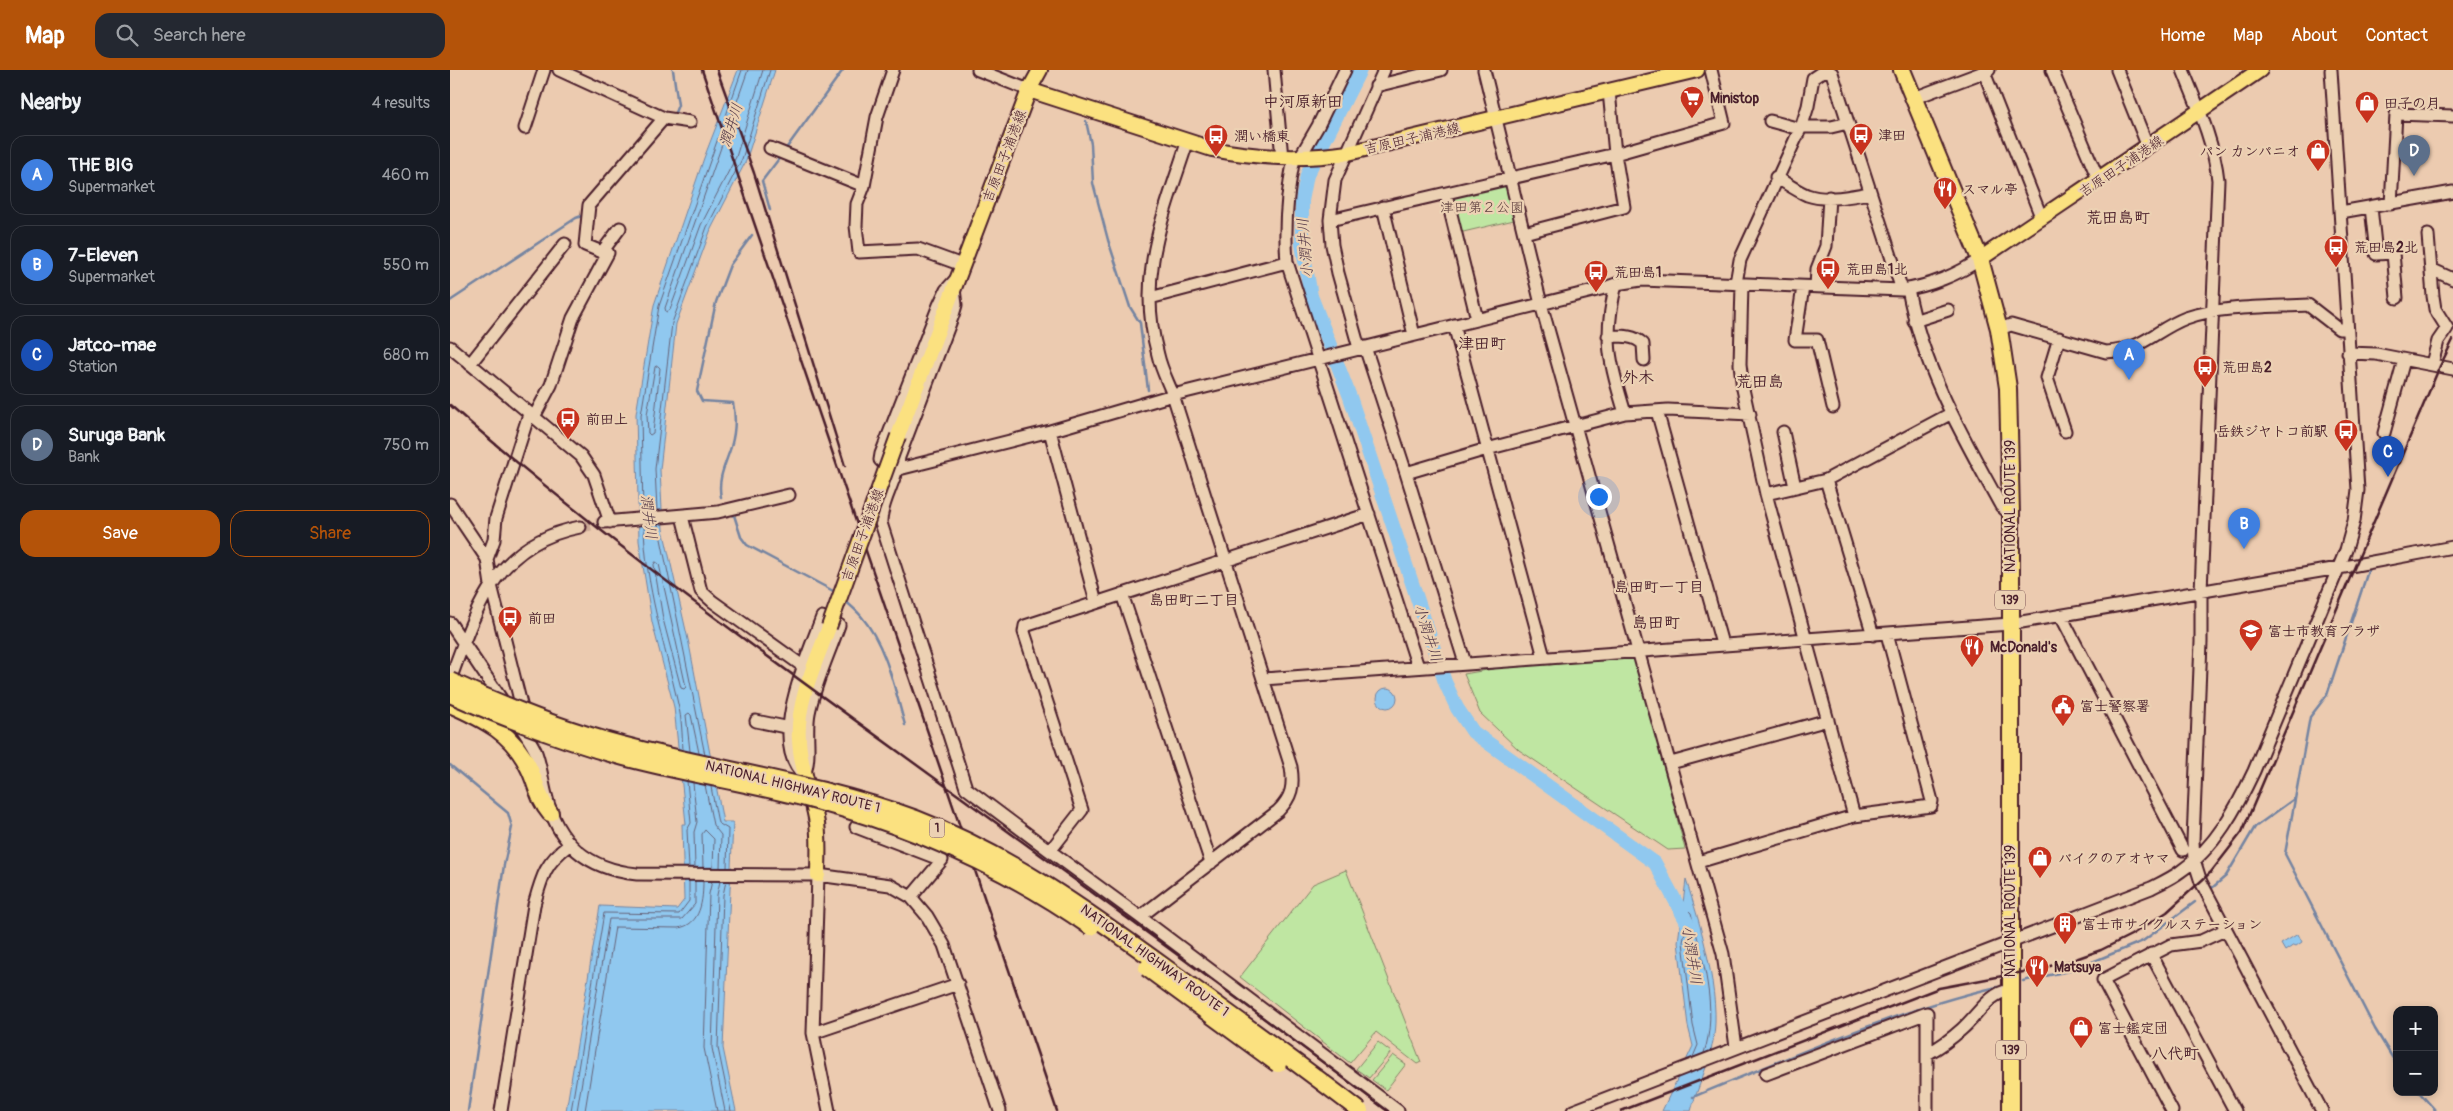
<!DOCTYPE html>
<meta charset="utf-8">
<style>
:root{--surface:#171b24;--page:#242831;--text:#f1f3f6;--muted:#9ea1a6;--line:#363941;--accent:#b45309}
body{margin:0;font-family:Pangolin,"Klee One",sans-serif;background:var(--page);color:var(--text)}
.controls{position:absolute;right:15px;bottom:15px;display:grid;overflow:hidden;border-radius:10px;box-shadow:0 2px 8px #0003}
.controls button{width:45px;height:45px;display:grid;place-items:center;padding:0;border:0;border-bottom:1px solid var(--line);background:var(--surface);color:var(--text);font:25px sans-serif}
.you{position:absolute;left:1148px;top:426px;width:18px;height:18px;margin:-12px;border:4px solid #fff;border-radius:50%;background:#1a73e8;box-shadow:0 0 0 8px #1a73e833}
.badge{display:grid;place-items:center;width:32px;height:32px;border-radius:50%;background:var(--accent);color:#fff;font-size:16px;font-weight:700}
.pin{position:absolute;translate:-50% -41px;filter:drop-shadow(0 1px 2px #0008)}
.pin::after{content:'';position:absolute;top:26px;width:18px;height:15px;background:inherit;clip-path:polygon(0 0,100% 0,50% 100%)}
.list{margin:0;padding:0;list-style:none}
h2{display:flex;justify-content:space-between;align-items:center;height:65px;margin:0;padding:0 20px;font-size:21px}
h2 small{font-size:16px;font-weight:400;color:var(--muted)}
.list li{display:grid;grid-template-columns:32px 1fr auto;gap:15px;align-items:center;box-sizing:border-box;height:80px;margin:0 10px 10px;padding:0 10px;border:1px solid var(--line);border-radius:15px}
.list b{display:block;font-size:19px;white-space:nowrap}
.list p{margin:0;font-size:16px;white-space:nowrap;color:var(--muted)}
.list em{font-size:16px;font-style:normal;color:var(--muted)}
.actions{display:flex;gap:10px;padding:15px 20px}
.actions a{flex:1;padding:11px 0;border:1px solid var(--accent);border-radius:15px;text-align:center;font-size:18px;color:var(--accent)}
.actions .main{background:var(--accent);color:#fff}
.icon{flex:none;width:28px;height:28px;fill:none;stroke:currentColor;stroke-width:2;stroke-linecap:round;stroke-linejoin:round}
.map{position:relative;flex:none;width:2003px;height:1041px;overflow:hidden}
header{display:flex;align-items:center;gap:30px;box-sizing:border-box;height:70px;padding:0 25px;background:var(--accent);color:#fff}
header strong{font-size:24px}
nav{display:flex;gap:28px;margin-inline-start:auto;font-size:18px}
.search{width:350px;height:45px;background:var(--page);display:flex;align-items:center;gap:12px;box-sizing:border-box;padding:0 18px;border-radius:15px;color:var(--muted);font-size:19px}
main{display:flex}
aside{flex:1;background:var(--surface)}
.map>svg:first-child{display:block}
</style>
<header>
<strong>Map</strong>
<div class="search"><svg class="icon" aria-label="search" viewBox="0 0 24 24"><circle cx="10" cy="10" r="6"/><path d="M15 15l6 6"/></svg>Search here</div>
<nav><a>Home</a><a>Map</a><a>About</a><a>Contact</a></nav>
</header>
<main>
<aside>
<h2>Nearby<small>4 results</small></h2>
<ul class="list">
<li><span class="badge" style="background:#3f7fe0">A</span><div><b>THE BIG</b><p>Supermarket</p></div><em>460 m</em></li>
<li><span class="badge" style="background:#3f7fe0">B</span><div><b>7-Eleven</b><p>Supermarket</p></div><em>550 m</em></li>
<li><span class="badge" style="background:#1a4fb4">C</span><div><b>Jatco-mae</b><p>Station</p></div><em>680 m</em></li>
<li><span class="badge" style="background:#5c6f8a">D</span><div><b>Suruga Bank</b><p>Bank</p></div><em>750 m</em></li>
</ul>
<div class="actions"><a class="main">Save</a><a>Share</a></div>
</aside>
<div class="map">
<svg width="2003" height="1041" viewBox="0 0 2003 1041">
<rect width="100%" height="100%" fill="#eccbb0"/>
<filter id="ink" filterUnits="userSpaceOnUse"><feTurbulence type="fractalNoise" baseFrequency=".02" numOctaves="2"/><feDisplacementMap in="SourceGraphic" scale="10" xChannelSelector="R" yChannelSelector="G"/><feConvolveMatrix kernelMatrix="1 2 1 2 8 2 1 2 1" color-interpolation-filters="sRGB"/></filter>
<g filter="url(#ink)">
<path fill="#bfe6a2" stroke="#848266" d="M1055,112L1064,150L1009,163L1000,125Z
M1185,586L1235,779L1218,780L1069,680L1030,643L1014,604L1095,590L1099,595L1142,590L1146,588Z
M896,800L971,992L967,994L926,962L900,993L790,907L863,814Z
M928,972L941,982L919,1008L906,999Z
M943,985L956,994L936,1020L922,1010Z"/>
<path fill="#90c8ef" stroke="#7484a1" d="M288,0H325L296,91L261,159L226,254L210,400L213,459L239,574L273,752H283L273,978L286,1041H116L150,836L227,839L234,830L232,754H236L224,637L202,552L189,471L186,344L204,235L254,88Z
M927 628a10 10 0 1 1 20 0a10 10 0 1 1-20 0Z
M1236,810C1250,852 1272,927 1263,971C1259,995 1247,1018 1241,1041H1212L1243,976L1238,956L1228,872Z
M1848,864L1852,872L1846,876L1844,875L1835,881L1831,874Z"/>
<g fill="none" stroke-linecap="round" stroke-linejoin="round">
<path stroke="#666379" stroke-width="1" d="M298,0L215,238L216,242L220,240L251,155L286,87L313,0
M208,296L210,298L203,363L200,365L198,363L197,345L205,297Z
M207,440L205,399L222,253L257,157L292,89L320,0
M193,442L191,345L209,236L292,0
M208,454L255,685
M194,455C195,516 215,575 228,634C232,649 232,665 233,680
M206,492L209,494L236,617L234,619L231,618L213,549L204,495Z
M240,681L236,645L239,643L241,645L249,683
M237,711L241,753L237,760L239,797
M243,713L247,752L244,762L245,797
M255,715L263,755L271,765L270,798
M261,717L268,753L278,759L277,798
M253,797L252,764L255,760L264,769L263,798
M262,811L259,824L254,978L267,1041
M270,811L267,825L262,978L275,1041
M276,811L273,825L268,978L281,1041
M1243,987L1248,975L1243,955L1233,872L1239,841L1241,843C1252,887 1269,939 1254,983
M121,1041L154,843L229,844L239,831V811
M127,1041L159,849H232L245,834V811
M135,1041L165,857L228,858C251,855 253,830 253,811"/>
<path stroke="#7484a1" stroke-width="2.5" d="M223,0L228,35L224,45
M636,51L641,74L643,113L658,170L680,237L690,253L698,320
M335,80L393,0
M320,140L312,111L331,86
M0,231L126,148L134,145
M271,427C267,409 276,393 281,377C285,363 286,347 283,333L252,331L247,321L266,232L280,195L302,165
M284,445L291,467L297,475L387,523
M1918,501L1877,625L1860,647L1835,784L1925,959L1947,995
M394,530C400,535 406,540 411,546C436,575 445,620 455,655
M0,695L58,743L62,757L54,795L18,1041
M1762,818L1776,806L1805,757L1844,729
M1573,911L1623,900L1693,871L1745,832
M1969,1022L1986,1041
M1243,1027C1340,987 1446,940 1547,917"/>
<path stroke="#90c8ef" stroke-width="14" d="M910,0L857,105L852,131V174L861,226L900,327L995,612L1007,638L1023,662L1205,793L1240,858"/>
<path stroke="#cca995" stroke-width="11" stroke-dasharray="11 5.5" stroke-linecap="butt" d="M130,457L153,453"/>
<defs>
<path id="minor" d="M109,0L214,48L240,52
M443,0L427,47L414,116L407,134L406,156L409,182L468,179L512,195
M528,0L579,20
M824,0L832,88
M1034,0L1091,234L1273,884L1286,977
M1375,0L1382,3L1452,220
M1602,0L1649,111
M1667,0L1698,77
M1733,0C1747,35 1764,72 1768,110L1751,521V572L1743,771L1744,790L1751,812L1872,1041
M1534,2L1592,149
M926,16L991,0
M1464,28L1539,0
M1320,51L1350,59
M1351,57H1381L1398,53
M75,58L94,0
M320,78L414,116
M850,87L868,56L895,0
M844,88C837,123 834,156 837,192L968,597
M1326,107C1336,113 1347,121 1357,125C1377,132 1401,126 1420,123
M996,124L1027,249
M1941,134L1946,44L2003,46
M933,137L964,265
M1921,137L1926,184L1943,183L1947,228
M1891,142L2003,122
M880,150L1165,84L1274,53L1261,0
M1074,163L1174,137L1165,84L1159,21
M1978,165L1983,226L1985,239L1997,258L1988,271L1982,294
M152,182L135,175L139,135L214,48
M1981,199L2003,209
M506,209L496,220L489,235L431,384L430,390L434,394L449,399L600,361L723,325L1155,218L1166,214L1191,210L1452,220C1479,216 1508,205 1530,189
M1286,213L1290,190L1352,55L1358,36L1363,8L1375,0
M1166,214C1153,268 1159,291 1175,343
M1292,214L1290,294L1293,319L1316,424L1404,746
M1353,217L1345,270H1367L1383,337
M1366,217L1367,199L1376,176L1379,127
M504,219L506,235L503,245L449,387C448,409 430,433 431,453L516,718L600,781L632,740L574,562L575,556L919,444
M1458,219C1473,299 1512,365 1551,436L1561,445
M700,228L837,192
M1464,251L1498,240
M1004,255L1094,587
M1549,259L1561,255L1656,282C1693,280 1705,260 1736,248C1769,236 1822,237 1858,235L1889,259H1896
M1158,266C1171,266 1184,265 1193,274L1194,290
M1609,268L1597,308L1615,361
M0,277L131,386L144,405L160,452
M915,277L956,403L1015,593
M909,278L888,203L882,175L880,150L885,110L934,0
M1898,283L1926,284L2003,299
M20,294L115,174
M1207,341L1272,574
M84,347L101,315L123,248L158,183L152,182L170,158
M600,361L646,532
M1333,362L1345,417
M1934,363L1954,290
M956,403L1037,379L1175,343L1218,340L1300,344
M1376,410L1423,565
M1316,424L1376,410L1500,344
M0,434L37,489
M232,446L251,521L262,531L354,597
M154,452L268,442L339,425
M672,524L761,793
M1611,546L1733,780
M372,547L389,555C379,584 365,613 359,643C355,664 362,686 354,705C317,673 358,585 372,547Z
M0,553L56,636
M813,609L1560,554L1906,495L2003,477
M0,610C26,539 45,473 130,457
M74,646L41,515L37,489L44,470L46,448L79,344
M67,651C73,660 80,670 85,680C91,695 92,710 96,725C107,774 138,799 187,804L368,805L440,815L461,827L477,846L494,875L550,1041
M306,651L340,658
M1221,693L1378,650
M406,757L492,790L461,827
M600,781L690,847L828,741C842,727 844,716 841,697L723,325C718,312 711,299 708,285C686,206 713,147 737,73
M1248,792L1404,746L1481,736L1482,731L1437,564
M368,805L363,963L379,1041
M690,847L948,1041
M1701,884L1785,1041
M363,963L508,914
M1477,984C1490,977 1501,969 1512,959C1528,945 1539,923 1560,920
M1316,1004L1477,943V1041
M51,1041L84,835C92,806 95,793 119,775
M1123,1041L1701,818C1711,813 1722,808 1731,801C1765,778 1787,737 1804,701L1896,480L1904,451L1908,420L1881,0
M1722,1041L1653,910L1721,875L1751,871L1775,860"/>
<path id="major" d="M579,20L762,79C807,88 852,90 898,83L1247,0
M1530,189L1810,0
M448,366L579,20L590,0
M368,805C368,786 370,766 366,748C361,722 350,697 349,670C346,632 366,592 379,557"/>
<path id="highway" d="M1452,0L1530,189L1549,259L1558,318L1561,445V1041
M0,634C34,649 63,663 79,698C87,714 88,729 100,743"/>
</defs>
<use href="#minor" stroke="#4a1f2b" stroke-width="15"/>
<use href="#major" stroke="#4a1f2b" stroke-width="18"/>
<use href="#highway" stroke="#4a1f2b" stroke-width="20"/>
<use href="#minor" stroke="#ecd1b3" stroke-width="11"/>
<use href="#major" stroke="#fbe180" stroke-width="14"/>
<use href="#highway" stroke="#fbe180" stroke-width="16"/>
<path stroke="#4a1f2b" stroke-width="2.5" d="M252,0L607,1041
M267,0L304,103L395,396
M0,335C143,461 298,573 453,685C615,803 778,920 938,1041
M1171,1041L1489,918L1584,900L1620,891L1651,880L1681,865L1717,842L1761,802L1792,762L1990,296L2003,270"/>
<defs>
<path id="major-bridge" d="M379,557L448,366"/>
<path id="highway-bridge" d="M0,611C60,639 124,664 188,679C281,702 376,716 466,749C560,785 640,843 720,901C784,947 848,993 910,1041
M0,624C57,649 114,671 174,687C237,704 301,713 363,730C462,756 556,797 641,857
M697,898L828,994"/>
</defs>
<use href="#major-bridge" stroke="#4a1f2b" stroke-width="18" stroke-linecap="butt"/>
<use href="#highway-bridge" stroke="#4a1f2b" stroke-width="20" stroke-linecap="butt"/>
<use href="#major-bridge" stroke="#fbe180" stroke-width="14"/>
<use href="#highway-bridge" stroke="#fbe180" stroke-width="16"/>
</g>
</g>
<defs>
<symbol id="supermarket-pin" viewBox="-11 -11 22 30"><path d="M0 17L-7.5 6A9.5 9.5 0 1 1 7.5 6Z" fill="#c8321e" stroke="#ecd1b3"/><path d="M-6-5.5h2.5l.6 2H6L4.5 2H-2.5L-4.4-4H-6ZM-1.5 3.2a1.3 1.3 0 1 0 .1 0ZM3 3.2a1.3 1.3 0 1 0 .1 0Z" fill="#fff"/></symbol>
<symbol id="shop-pin" viewBox="-11 -11 22 30"><path d="M0 17L-7.5 6A9.5 9.5 0 1 1 7.5 6Z" fill="#c8321e" stroke="#ecd1b3"/><path d="M-5-2.5h2.3a2.7 3.5 0 0 1 5.4 0H5L5.5 6h-11ZM-1.5-2.5h3a1.5 2.3 0 0 0-3 0Z" fill="#fff"/></symbol>
<symbol id="bus-pin" viewBox="-11 -11 22 30"><path d="M0 17L-7.5 6A9.5 9.5 0 1 1 7.5 6Z" fill="#c8321e" stroke="#ecd1b3"/><path d="M-5-6H5V4H4V6H2V4H-2V6H-4V4H-5ZM-3.5-4V0h7V-4ZM-3.5 1.2v1.5H-2V1.2ZM2 1.2v1.5H3.5V1.2Z" fill="#fff"/></symbol>
<symbol id="restaurant-pin" viewBox="-11 -11 22 30"><path d="M0 17L-7.5 6A9.5 9.5 0 1 1 7.5 6Z" fill="#c8321e" stroke="#ecd1b3"/><path d="M-5-6h1v4h1v-4h1v4h1v-4h1v5L-1.5 .5V6h-2V.5L-5-1ZM5-6V6H3V1.5H1.5Q1.5-4 5-6Z" fill="#fff"/></symbol>
<symbol id="school-pin" viewBox="-11 -11 22 30"><path d="M0 17L-7.5 6A9.5 9.5 0 1 1 7.5 6Z" fill="#c8321e" stroke="#ecd1b3"/><path d="M0-5L7-2L0 1L-7-2ZM-4 1L0 2.5L4 1V4Q0 6-4 4Z" fill="#fff"/></symbol>
<symbol id="civic-pin" viewBox="-11 -11 22 30"><path d="M0 17L-7.5 6A9.5 9.5 0 1 1 7.5 6Z" fill="#c8321e" stroke="#ecd1b3"/><path d="M-.6-6.5H3V-4.5H.6V-3L4-1V1h2V6H-6V1h2V-1L-.6-3ZM-1.2 2.5V6h2.4V2.5Z" fill="#fff"/></symbol>
<symbol id="building-pin" viewBox="-11 -11 22 30"><path d="M0 17L-7.5 6A9.5 9.5 0 1 1 7.5 6Z" fill="#c8321e" stroke="#ecd1b3"/><path d="M-4-6H4V6H1V3H-1V6H-4ZM-2.5-4.3h1.7v1.8h-1.7ZM.8-4.3h1.7v1.8H.8ZM-2.5-1h1.7V.8h-1.7ZM.8-1h1.7V.8H.8Z" fill="#fff"/></symbol>
</defs>
<g fill-rule="evenodd">
<use href="#supermarket-pin" x="1228" y="14" width="28" height="38"/>
<use href="#shop-pin" x="1903" y="19" width="28" height="38"/>
<use href="#bus-pin" x="1397" y="51" width="28" height="38"/>
<use href="#bus-pin" x="752" y="52" width="28" height="38"/>
<use href="#shop-pin" x="1854" y="67" width="28" height="38"/>
<use href="#restaurant-pin" x="1481" y="105" width="28" height="38"/>
<use href="#bus-pin" x="1872" y="163" width="28" height="38"/>
<use href="#bus-pin" x="1364" y="185" width="28" height="38"/>
<use href="#bus-pin" x="1132" y="188" width="28" height="38"/>
<use href="#bus-pin" x="1741" y="283" width="28" height="38"/>
<use href="#bus-pin" x="104" y="335" width="28" height="38"/>
<use href="#bus-pin" x="1882" y="347" width="28" height="38"/>
<use href="#bus-pin" x="46" y="534" width="28" height="38"/>
<use href="#school-pin" x="1787" y="547" width="28" height="38"/>
<use href="#restaurant-pin" x="1508" y="563" width="28" height="38"/>
<use href="#civic-pin" x="1599" y="622" width="28" height="38"/>
<use href="#shop-pin" x="1576" y="774" width="28" height="38"/>
<use href="#building-pin" x="1601" y="840" width="28" height="38"/>
<use href="#restaurant-pin" x="1573" y="883" width="28" height="38"/>
<use href="#shop-pin" x="1617" y="944" width="28" height="38"/>
</g>
<g text-anchor="middle" stroke-width="4.5" stroke-linejoin="round" paint-order="stroke">
<g fill="#ecd1b3" stroke="#7b5454" stroke-width="1">
<rect x="1545" y="520.5" width="30" height="19" rx="4"/>
<rect x="479.5" y="748.5" width="15" height="19" rx="4"/>
<rect x="1546" y="970.5" width="30" height="19" rx="4"/>
</g>
<g font-size="12" font-weight="bold" fill="#4a1f2b">
<text x="1560" y="534">139</text>
<text x="487" y="762">1</text>
<text x="1561" y="984">139</text>
</g>
<g font-size="14" font-weight="bold" fill="#4a1f2b" stroke="#ecd1b3" text-anchor="start">
<text x="1260" y="33">Ministop</text>
<text x="1934" y="38">田子の月</text>
<text x="1428" y="70">津田</text>
<text x="784" y="71">潤い橋東</text>
<text x="1850" y="86" text-anchor="end">パン カンパニオ</text>
<text x="1512" y="124">スマル亭</text>
<text x="1904" y="182">荒田島2北</text>
<text x="1396" y="204">荒田島1北</text>
<text x="1164" y="207">荒田島1</text>
<text x="1772" y="302">荒田島2</text>
<text x="136" y="354">前田上</text>
<text x="1878" y="366" text-anchor="end">岳鉄ジヤトコ前駅</text>
<text x="78" y="553">前田</text>
<text x="1818" y="566">富士市教育プラザ</text>
<text x="1540" y="582">McDonald's</text>
<text x="1630" y="641">富士警察署</text>
<text x="1608" y="793">バイクのアオヤマ</text>
<text x="1632" y="859">富士市サイクルステーション</text>
<text x="1604" y="902">Matsuya</text>
<text x="1648" y="963">富士鑑定団</text>
</g>
<g font-size="14" fill="#4a1f2b" stroke="#ecd1b3">
<text transform="translate(962 68) rotate(-13)" y="5">吉原田子浦港線</text>
<text transform="translate(554 86) rotate(-69)" y="5">吉原田子浦港線</text>
<text transform="translate(1671 96) rotate(-34)" y="5">吉原田子浦港線</text>
<text transform="translate(1560 436) rotate(-90)" y="5">NATIONAL ROUTE 139</text>
<text transform="translate(412 465) rotate(-70)" y="5">吉原田子浦港線</text>
<text transform="translate(343 716) rotate(14)" y="5">NATIONAL HIGHWAY ROUTE 1</text>
<text transform="translate(1560 841) rotate(-90)" y="5">NATIONAL ROUTE 139</text>
<text transform="translate(705 890) rotate(36)" y="5">NATIONAL HIGHWAY ROUTE 1</text>
</g>
<g font-size="14" fill="#5c3d3d" stroke="#ecd1b3">
<text x="1032" y="142">津田第２公園</text>
</g>
<g font-size="15" font-style="italic" fill="#543848" stroke="#ecd1b3">
<text transform="translate(281 55) rotate(-72)" y="5">潤井川</text>
<text transform="translate(855 178) rotate(-95)" y="5">小潤井川</text>
<text transform="translate(199 447) rotate(83)" y="5">潤井川</text>
<text transform="translate(978 563) rotate(72)" y="5">小潤井川</text>
<text transform="translate(1242 885) rotate(81)" y="5">小潤井川</text>
</g>
<g font-size="15" font-weight="bold" fill="#4a1f2b" stroke="#ecd1b3">
<text x="1209" y="522">島田町一丁目</text>
<text x="744" y="535">島田町二丁目</text>
</g>
<g font-size="16" font-weight="bold" fill="#4a1f2b" stroke="#ecd1b3">
<text x="853" y="37">中河原新田</text>
<text x="1668" y="153">荒田島町</text>
<text x="1032" y="279">津田町</text>
<text x="1188" y="313">外木</text>
<text x="1310" y="317">荒田島</text>
<text x="1206" y="558">島田町</text>
<text x="1725" y="989">八代町</text>
</g>
</g>
</svg>
<div class="controls">
<button>+</button>
<button>−</button>
</div>
<div class="you"></div>
<div class="pin badge" style="left:1679px;top:310px;background:#3f7fe0">A</div>
<div class="pin badge" style="left:1794px;top:479px;background:#3f7fe0">B</div>
<div class="pin badge" style="left:1938px;top:407px;background:#1a4fb4">C</div>
<div class="pin badge" style="left:1964px;top:106px;background:#5c6f8a">D</div>
</div>
</main>
